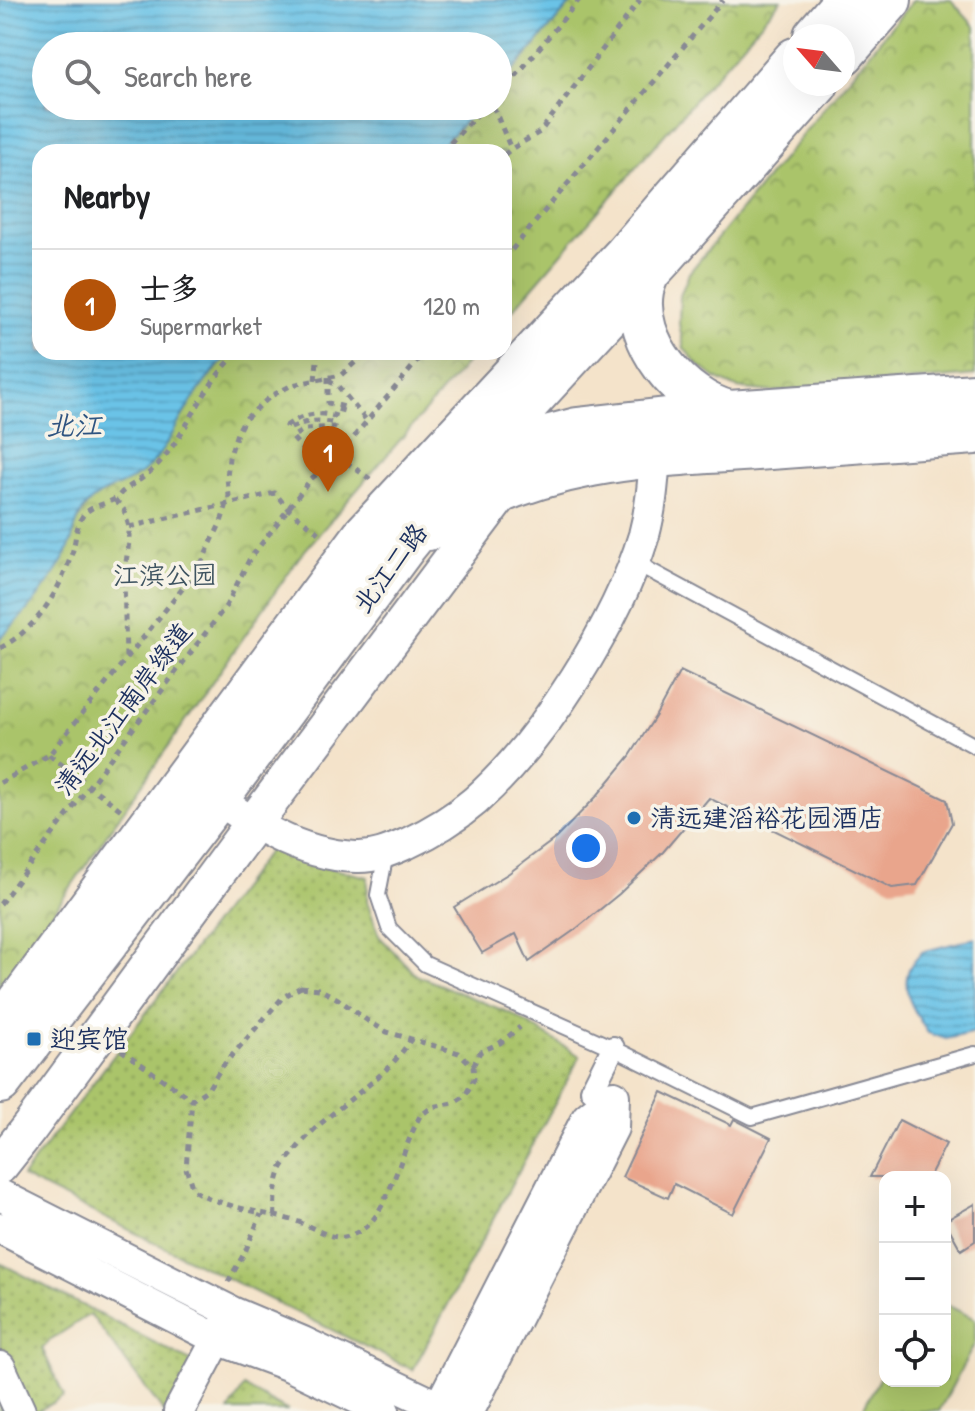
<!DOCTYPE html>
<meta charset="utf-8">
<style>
:root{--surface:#fff;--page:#f6f6f6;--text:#202124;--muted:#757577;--line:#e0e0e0;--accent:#b45309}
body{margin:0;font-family:"Patrick Hand","LXGW WenKai TC",sans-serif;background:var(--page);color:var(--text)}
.controls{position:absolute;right:24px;bottom:24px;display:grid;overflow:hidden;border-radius:16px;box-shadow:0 8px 32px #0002}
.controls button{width:72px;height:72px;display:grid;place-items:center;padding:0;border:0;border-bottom:2px solid var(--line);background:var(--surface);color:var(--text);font:40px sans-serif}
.compass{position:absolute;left:783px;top:24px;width:72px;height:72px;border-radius:50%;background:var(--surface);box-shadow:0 8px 32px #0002;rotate:298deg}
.you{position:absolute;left:586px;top:848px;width:28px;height:28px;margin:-20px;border:6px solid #fff;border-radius:50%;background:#1a73e8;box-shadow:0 0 0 12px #1a73e833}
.badge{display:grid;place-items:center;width:52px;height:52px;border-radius:50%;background:var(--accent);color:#fff;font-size:26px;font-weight:700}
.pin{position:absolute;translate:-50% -66px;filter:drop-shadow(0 2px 4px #0008)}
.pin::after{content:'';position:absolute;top:42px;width:28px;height:24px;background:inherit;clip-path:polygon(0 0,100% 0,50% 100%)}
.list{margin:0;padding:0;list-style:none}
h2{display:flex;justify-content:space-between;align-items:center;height:104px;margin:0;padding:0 32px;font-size:34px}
h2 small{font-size:26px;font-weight:400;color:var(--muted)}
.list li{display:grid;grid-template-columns:52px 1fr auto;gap:24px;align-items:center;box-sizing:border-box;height:112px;padding:0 32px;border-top:2px solid var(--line)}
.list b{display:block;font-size:30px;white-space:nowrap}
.list p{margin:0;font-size:26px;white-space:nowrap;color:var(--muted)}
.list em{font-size:26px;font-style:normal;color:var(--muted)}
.icon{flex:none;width:44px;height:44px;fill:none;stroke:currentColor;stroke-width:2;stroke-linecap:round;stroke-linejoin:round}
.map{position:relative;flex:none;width:975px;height:1411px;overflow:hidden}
.search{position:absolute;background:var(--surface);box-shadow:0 8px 32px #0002;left:32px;top:32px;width:480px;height:88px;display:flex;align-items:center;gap:20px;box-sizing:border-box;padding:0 28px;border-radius:44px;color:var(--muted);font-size:30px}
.panel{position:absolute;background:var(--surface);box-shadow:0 8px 32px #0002;left:32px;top:144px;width:480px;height:216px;border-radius:24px}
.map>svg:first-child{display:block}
</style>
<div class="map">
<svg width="975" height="1411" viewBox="0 0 975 1411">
<defs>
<pattern id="grass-dots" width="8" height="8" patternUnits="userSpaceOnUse" patternTransform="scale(2)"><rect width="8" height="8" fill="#aac46a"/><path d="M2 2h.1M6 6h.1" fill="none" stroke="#8aa05a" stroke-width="1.8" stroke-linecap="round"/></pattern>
<pattern id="park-crowns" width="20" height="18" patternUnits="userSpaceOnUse" patternTransform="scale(2)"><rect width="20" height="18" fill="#aac46a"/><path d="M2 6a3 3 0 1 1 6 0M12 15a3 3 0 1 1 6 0" fill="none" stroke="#8aa05a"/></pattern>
<pattern id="water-rules" width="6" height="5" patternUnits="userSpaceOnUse" patternTransform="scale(2)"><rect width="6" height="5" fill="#6ac3e7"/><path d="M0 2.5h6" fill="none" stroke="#569fbe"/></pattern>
</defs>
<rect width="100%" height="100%" fill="#f7f3e8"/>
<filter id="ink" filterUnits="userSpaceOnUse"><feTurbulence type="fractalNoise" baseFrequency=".0125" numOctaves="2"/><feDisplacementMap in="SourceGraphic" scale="16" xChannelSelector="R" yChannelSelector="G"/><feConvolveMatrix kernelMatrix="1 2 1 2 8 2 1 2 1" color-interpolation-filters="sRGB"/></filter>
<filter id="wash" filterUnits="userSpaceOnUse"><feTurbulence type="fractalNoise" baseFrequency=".006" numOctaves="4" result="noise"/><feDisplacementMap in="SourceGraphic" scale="32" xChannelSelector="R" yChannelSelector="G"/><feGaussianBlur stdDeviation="1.8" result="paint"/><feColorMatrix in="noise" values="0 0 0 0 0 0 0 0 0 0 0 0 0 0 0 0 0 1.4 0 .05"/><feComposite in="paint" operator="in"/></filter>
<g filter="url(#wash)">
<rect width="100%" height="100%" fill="#f4e3ca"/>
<path fill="url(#grass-dots)" stroke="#627a64" stroke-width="2" d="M273,845L325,867L368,877L367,901L379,936L416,975L512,1014L580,1056L413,1370L22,1177Z
M0,1263L198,1365L173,1411H163L90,1314L49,1341L42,1348L64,1396L38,1411H0V1366L4,1353L0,1349Z
M244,1387L288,1411H229Z"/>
<path fill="url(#park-crowns)" stroke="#627a64" stroke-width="2" d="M574,0H781L504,320V152H435L480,106H498V88Z
M913,0H951L975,27V375L772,392L737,388L715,378L696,363L684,348L679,324L680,296L689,273Z
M231,352H476L300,556L0,989V638L12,626L68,549L76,523L89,502L101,494L143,473L156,458L202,385Z"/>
<path fill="#aac46a" stroke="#627a64" stroke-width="2" d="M945,1304L975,1319V1343L939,1411H862L885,1367V1381H945Z"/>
<path fill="url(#water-rules)" stroke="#4279a2" stroke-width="2" d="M0,0H574L498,88V46H46V106H480L435,152H40V352H231C213,370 199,389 186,410C173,431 163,455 144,471C126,487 97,489 83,510C74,523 74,537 68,550C54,580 24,616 0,638Z
M975,938V1032L946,1039L928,1033C916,1014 899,991 910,967C913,962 918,957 922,952Z"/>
<g id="blocks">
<path fill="#e9a58c" d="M680,671L947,800L952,823L917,885L892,888L709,798L663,852L619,894L576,929L529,962L516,934L482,953L454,907L509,873L556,838L596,797L630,756L655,717Z
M662,1092L731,1125L734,1119L771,1138L733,1214L674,1184L668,1198L622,1177Z
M899,1120L946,1144L929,1177H870Z
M975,1204V1241L961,1250L945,1221Z"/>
</g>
</g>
<g filter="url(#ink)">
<use href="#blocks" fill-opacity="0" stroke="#888994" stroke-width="2"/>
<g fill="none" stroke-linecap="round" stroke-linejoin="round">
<defs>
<path id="service" d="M634,562L975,746
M386,853L378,895L389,928L425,964L613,1048L752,1117L975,1054"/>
<path id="pedestrian" d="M613,1048L592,1090L598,1093L614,1096"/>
<path id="minor" d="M203,788C248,822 298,855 356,857C375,858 392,850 408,843C432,832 455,818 475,801C543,741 618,622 644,535C651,509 653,484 655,457
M0,1195L232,1312L303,1342L448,1411
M0,1228L217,1339L290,1366L384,1411
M0,1367L20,1411
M179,1411L227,1321
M437,1411L587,1118L614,1096
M469,1411L613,1128L614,1096"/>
<path id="tertiary" d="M0,1165L30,1127L253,824L503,491"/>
<path id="secondary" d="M815,36L846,0
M843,54L890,0
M648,273C646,279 643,285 642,291C633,342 681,400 729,412
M479,458L535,440L577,429L729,412L975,395
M428,529C477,497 535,476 592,465C646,454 702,453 756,449C829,444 902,439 975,433
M0,1028L366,533L625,255L795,59
M0,1082L217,799L405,546L476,459L663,257L817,84"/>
</defs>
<use href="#service" stroke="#888994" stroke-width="18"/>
<use href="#pedestrian" stroke="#888994" stroke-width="26"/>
<use href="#minor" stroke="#888994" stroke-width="34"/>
<use href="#tertiary" stroke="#888994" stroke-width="40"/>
<use href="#secondary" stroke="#888994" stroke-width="46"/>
<path stroke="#888994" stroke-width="5" stroke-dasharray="6 6" stroke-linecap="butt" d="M498,94L511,82L579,0
M493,106L511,149
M442,152L485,106
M504,155L511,149L540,132L640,0
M504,259L723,0
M328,377V403L345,407L344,411L336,409L334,416C317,411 301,415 286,426L289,429C304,421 317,419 335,423L334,427L305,429L292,437L304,451L346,462L370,479
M315,380L318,352
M328,381L337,385L367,421
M115,500L124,510L129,527V542L124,576L126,658
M129,527L275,493L288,509L323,536
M0,648C37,629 59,592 72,553C76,542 75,528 82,517C89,506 103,505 113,500C118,498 119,495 122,492C132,484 143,479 152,470C188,436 201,385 239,352
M49,755L121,810
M0,783L49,755L199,568L221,522L227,504L229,496L227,478L229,458L237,433L244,420L271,396L292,385L341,375L367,352
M0,904L226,606L249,560L311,479L335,459L425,352
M301,987L319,989L338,999L368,1021L387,1032L459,1053L473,1066L474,1079L465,1096L454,1103L432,1107L420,1116C403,1148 395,1187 375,1217C368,1227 356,1235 344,1237C326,1239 310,1224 292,1220C258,1211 224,1208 193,1190L186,1168L192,1100L208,1089L221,1068L283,997Z
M121,1050L192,1100
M473,1066L480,1052L500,1043L520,1027
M275,1216C274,1201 275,1186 280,1172C282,1165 289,1158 294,1152C327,1108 383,1085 411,1039
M228,1282L245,1252L261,1214"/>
<use href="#service" stroke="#fff" stroke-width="14"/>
<use href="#pedestrian" stroke="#fff" stroke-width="22"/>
<use href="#minor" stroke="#fff" stroke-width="30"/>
<use href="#tertiary" stroke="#fff" stroke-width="36"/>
<use href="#secondary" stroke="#fff" stroke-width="42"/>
</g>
</g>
<g fill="#1f6fb2" stroke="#f7f3e8" stroke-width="3">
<circle cx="634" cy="818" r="8"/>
<rect x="26" y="1031" width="16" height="16" rx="4"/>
</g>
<g text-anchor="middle" stroke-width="7" stroke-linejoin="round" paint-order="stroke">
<g font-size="26" fill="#1b2f5e" stroke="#f7f3e8">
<text transform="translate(390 568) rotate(-53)" y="9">北江二路</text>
<text transform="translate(123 709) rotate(-53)" y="9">清远北江南岸绿道</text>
</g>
<g font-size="26" fill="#3f5461" stroke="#f7f3e8">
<text x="165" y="584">江滨公园</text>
</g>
<g font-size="26" fill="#1b2f5e" stroke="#f7f3e8" text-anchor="start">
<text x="650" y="827">清远建滔裕花园酒店</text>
<text x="50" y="1048">迎宾馆</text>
</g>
<g font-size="28" font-style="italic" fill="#2f5480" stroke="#f7f3e8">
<text x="74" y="435">北江</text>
</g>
</g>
</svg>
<div class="controls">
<button>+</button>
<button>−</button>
<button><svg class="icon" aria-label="locate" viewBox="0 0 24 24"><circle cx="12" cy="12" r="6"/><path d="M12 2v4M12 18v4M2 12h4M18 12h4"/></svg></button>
</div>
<svg class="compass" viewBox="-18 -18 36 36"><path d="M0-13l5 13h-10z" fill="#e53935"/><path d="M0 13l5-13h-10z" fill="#757577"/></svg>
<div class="you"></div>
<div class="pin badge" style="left:328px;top:492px">1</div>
<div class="search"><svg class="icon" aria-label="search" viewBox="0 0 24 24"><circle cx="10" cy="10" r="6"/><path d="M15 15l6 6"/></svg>Search here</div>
<section class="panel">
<h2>Nearby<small></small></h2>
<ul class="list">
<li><span class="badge">1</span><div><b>士多</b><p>Supermarket</p></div><em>120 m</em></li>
</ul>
</section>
</div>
